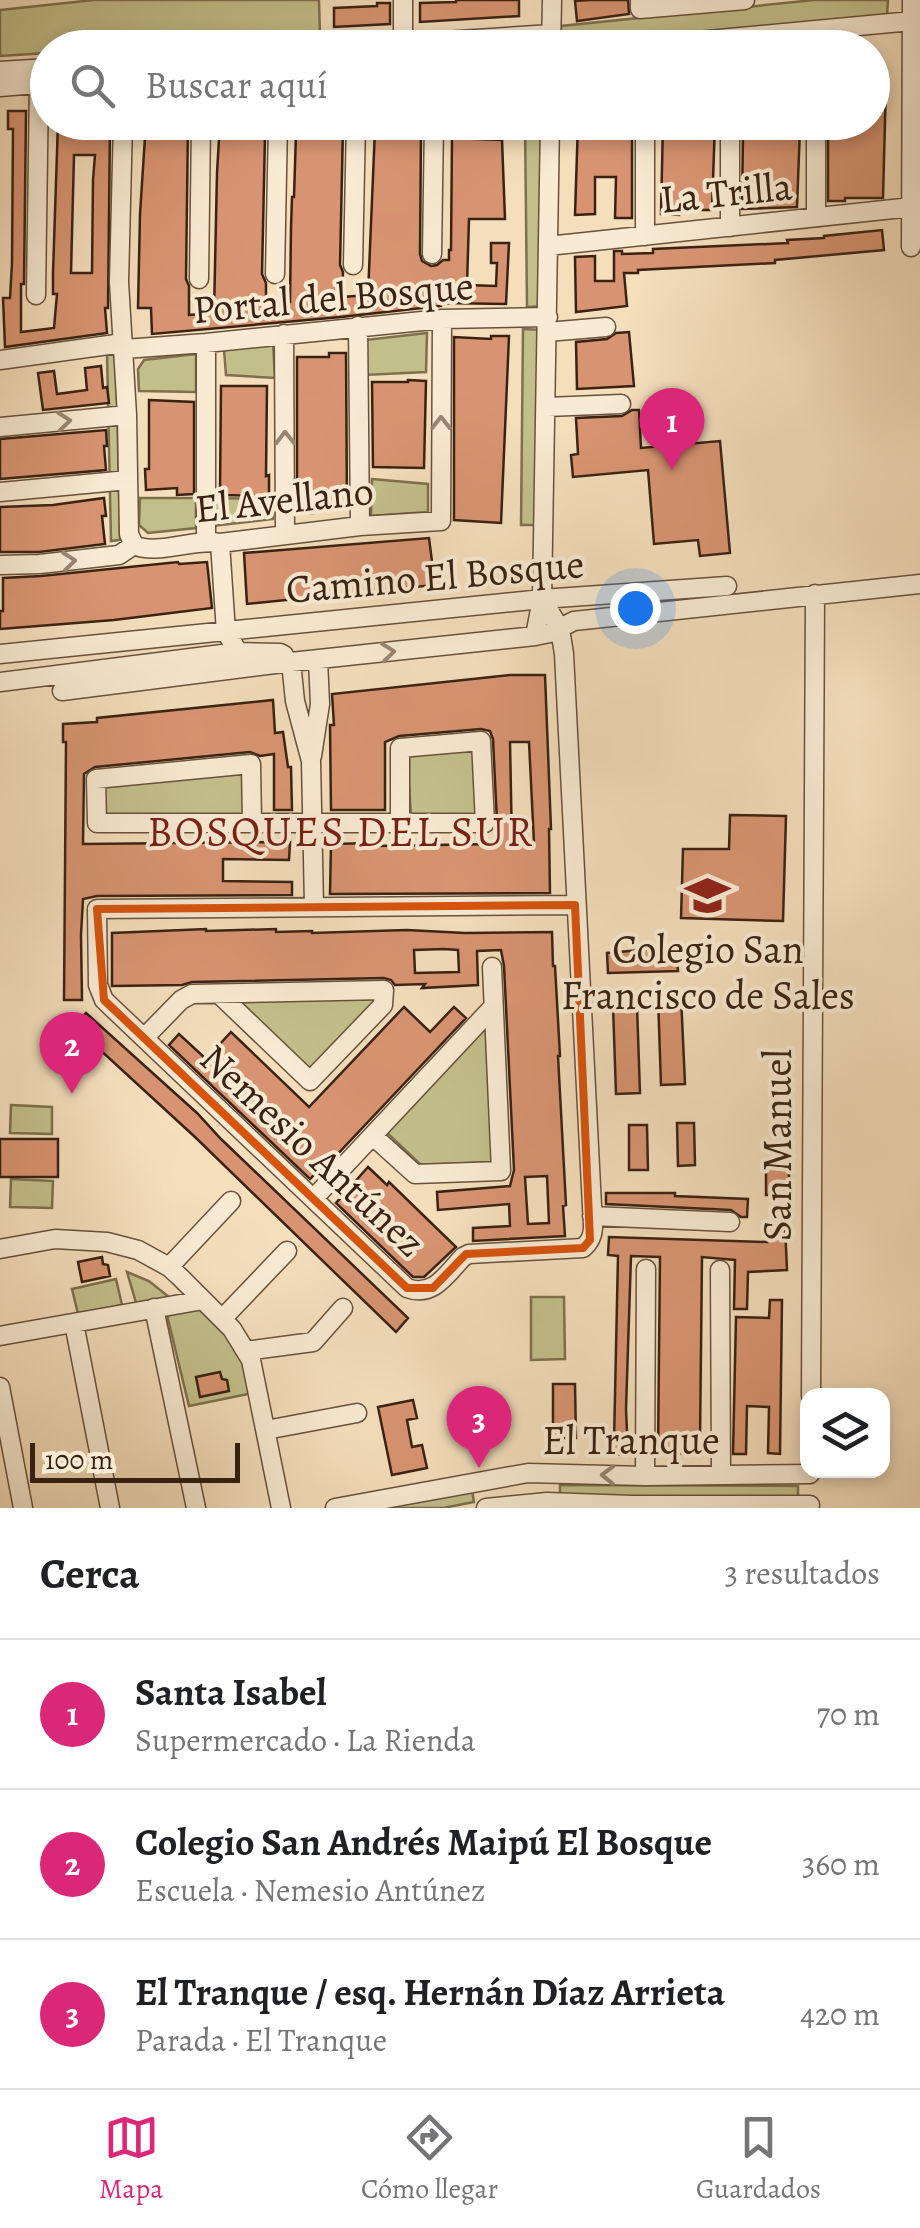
<!DOCTYPE html>
<html lang="es">
<meta charset="utf-8">
<style>
:root{--surface:#fff;--page:#f6f6f6;--text:#202124;--muted:#757577;--line:#e0e0e0;--accent:#db2777}
body{margin:0;font-family:Alegreya,serif;background:var(--page);color:var(--text)}
.controls{position:absolute;right:30px;bottom:30px;display:grid;overflow:hidden;border-radius:20px;box-shadow:0 5px 15px #0003}
.controls button{width:90px;height:90px;display:grid;place-items:center;padding:0;border:0;border-bottom:2px solid var(--line);background:var(--surface);color:var(--text);font:50px sans-serif}
.scale{position:absolute;left:30px;bottom:25px;width:210px;box-sizing:border-box;padding-left:10px;border:5px solid #3a2213;border-top:0;font-size:28px;line-height:35px;white-space:nowrap;color:#3a2213;-webkit-text-stroke:8px #f8ead3;paint-order:stroke}
.you{position:absolute;left:635px;top:608px;width:35px;height:35px;margin:-25px;border:8px solid #fff;border-radius:50%;background:#1a73e8;box-shadow:0 0 0 15px #1a73e833}
.badge{display:grid;place-items:center;width:65px;height:65px;border-radius:50%;background:var(--accent);color:#fff;font-size:32px;font-weight:700}
.pin{position:absolute;translate:-50% -82px;filter:drop-shadow(0 2px 5px #0008)}
.pin::after{content:'';position:absolute;top:52px;width:35px;height:30px;background:inherit;clip-path:polygon(0 0,100% 0,50% 100%)}
.list{margin:0;padding:0;list-style:none}
h2{display:flex;justify-content:space-between;align-items:center;height:130px;margin:0;padding:0 40px;font-size:42px}
h2 small{font-size:32px;font-weight:400;color:var(--muted)}
.list li{display:grid;grid-template-columns:65px 1fr auto;gap:30px;align-items:center;box-sizing:border-box;height:150px;padding:0 40px;border-top:2px solid var(--line)}
.list b{display:block;font-size:38px;white-space:nowrap}
.list p{margin:0;font-size:32px;white-space:nowrap;color:var(--muted)}
.list em{font-size:32px;font-style:normal;color:var(--muted)}
.icon{flex:none;width:55px;height:55px;fill:none;stroke:currentColor;stroke-width:2;stroke-linecap:round;stroke-linejoin:round}
.map{position:relative;flex:none;width:920px;height:1508px;overflow:hidden}
.search{position:absolute;background:var(--surface);box-shadow:0 5px 15px #0003;left:30px;right:30px;top:30px;height:110px;display:flex;align-items:center;gap:25px;box-sizing:border-box;padding:0 35px;border-radius:55px;color:var(--muted);font-size:38px}
.sheet{height:580px;background:var(--surface)}
nav{display:flex;justify-content:space-around;align-items:center;box-sizing:border-box;height:140px;border-top:2px solid var(--line);background:var(--surface);font-size:28px;color:var(--muted)}
nav a{display:grid;justify-items:center;gap:5px}
nav .on{color:var(--accent)}
.map>svg:first-child{display:block}
</style>
<div class="map">
<svg width="920" height="1508" viewBox="0 0 920 1508">
<rect width="100%" height="100%" fill="#f4debc"/>
<filter id="stains"><feTurbulence type="fractalNoise" baseFrequency=".002" numOctaves="4"/><feColorMatrix values="0 0 0 0 .2 0 0 0 0 .09 0 0 0 0 .02 0 0 0 .5 -.17"/></filter>
<radialGradient id="worn" r=".72"><stop offset=".6" stop-color="#630" stop-opacity="0"/><stop offset="1" stop-color="#630" stop-opacity=".3"/></radialGradient>
<path fill="#c3bf8b" stroke="#7e704f" stroke-width="2.5" d="M94,0H319L320,37L142,47L48,48L47,53L0,56V10Z
M814,0H888L887,16L561,46V26Z
M525,123H542L544,306L527,307Z
M523,329L543,330L540,525H521Z
M427,333L426,372L364,375L365,340Z
M273,342L275,378L226,375L224,350Z
M116,352L120,540L111,541L107,354Z
M196,354V392L139,391L138,369L144,360Z
M372,479L428,484V512L371,516Z
M140,498H196V528L148,533L139,525Z
M211,498L274,499L273,519L211,526Z
M474,748L477,814L411,818L407,752Z
M247,773L248,816H104L103,785Z
M381,999L312,1074L236,1000Z
M488,1021L494,1162L421,1165L384,1130Z
M11,1105L52,1107V1134L10,1133Z
M11,1179L53,1181L52,1208L10,1207Z
M127,1272L149,1281L170,1298L137,1306Z
M116,1279L122,1305L78,1314L72,1289Z
M531,1297H564L565,1359L531,1360Z
M202,1309C232,1338 244,1351 253,1393L189,1406L167,1315Z
M560,1485L798,1486V1499L560,1497Z
M472,1490L474,1502L443,1508H378Z"/>
<path fill="#d89472" stroke="#3a2213" stroke-width="2.5" fill-rule="evenodd" d="M456,0H519V16L420,22V3L456,2Z
M590,0H628L629,14L577,21L575,1Z
M377,3H390V24L334,27V8L377,6Z
M872,83H886L883,198H845V201H828V122H872Z
M8,111H26L24,284H21V332L54,328L57,294H53V273L58,122L110,124L108,308H105L107,333L5,347L3,298H10L12,263L13,129H8ZM74,155H95L93,180L92,273H71Z
M146,122H188L186,279L189,286V315L214,313L217,173L220,122H236V135H265L262,274L266,283V304L290,302L291,228L292,197H294L296,133H329V126L343,127L340,265L343,272L342,297L368,295L375,129L421,128L420,254L422,261L431,266L437,265L443,260H449V250H451L452,138L502,140L505,219H469L467,285L496,286L497,263H491V243H509L506,304L441,303V306L341,317L152,334L151,308H138L140,214Z
M578,122H632V218H615L616,177H595V214L575,215Z
M663,122H715L712,210H679V215L661,214Z
M780,128H800L797,207L742,209L743,132H780Z
M882,230L884,250L775,260V263L638,270V273H624L627,306L576,312L575,257L595,256V281H614V251H622V254L653,253V249L788,243L787,240L824,238V236Z
M629,332L634,386L577,389L576,342L607,339L616,333Z
M491,336H509L501,523L454,520V337L491,339Z
M329,353H346L347,509L313,510V513H297V357H329Z
M101,366L103,388L107,387L109,403L43,410L38,373L54,371L57,394L87,390L85,368Z
M408,380L426,381L424,468L373,467L372,382H408Z
M221,386H267L266,476L269,475V496L220,495Z
M149,400L194,402V494L177,495V488L146,490L145,469H149Z
M632,410H639L641,448L720,441L730,553L700,556L698,540L654,544L648,470L573,477L571,455L578,454L576,418L622,416Z
M106,430L107,446H104L106,470L0,479V439Z
M104,498L106,516H102L105,544L39,552H0V507L53,505Z
M429,538L435,585L247,604L244,553Z
M178,562L179,564L207,562L212,608L114,620L0,629V611H3V578L41,576Z
M510,675H545L551,829H549L550,893L330,894L331,844L374,843V846L495,844V831L497,822L493,739L490,731L481,729L399,736L385,742V810H331L330,725H334L332,694ZM510,742H529L534,843L512,844Z
M273,700L275,733L283,732L288,767H291L292,810H274V754L260,756L250,752L95,767L84,774L83,844L290,842L289,860L223,859V881L292,882V895L97,896L83,899L81,935L82,1000H64L66,742H63V724L97,722V718Z
M730,815L786,816L783,921L681,918L683,849H729Z
M206,929V931L276,929V932L312,931V933L407,930L465,933L552,932L553,966H555L560,1056H558L566,1205L563,1206L565,1236L473,1241V1228L510,1226L509,1204L438,1210L437,1192L510,1186L514,1170L504,966L501,950L477,951L478,985L422,988L425,984L395,985L391,980L384,978L192,982L182,985L112,986V933ZM444,949L458,950L459,972L415,973L414,950ZM547,1176L549,1223L528,1224L525,1177Z
M676,947L678,971L608,973L607,953Z
M681,996L685,1084L661,1085L658,997Z
M613,1006H637L640,1093L616,1094Z
M404,1007L430,1032L454,1007L466,1018L332,1160L330,1158L310,1179L169,1045L179,1034L206,1059L231,1032L309,1107Z
M86,1013L197,1113L221,1139L408,1318L396,1332L195,1137L74,1026Z
M677,1123H694L695,1165L678,1166Z
M629,1125H647L648,1170H629Z
M0,1139H58V1177H0Z
M766,1161H789V1195H766Z
M368,1167L387,1185L389,1182L456,1247L424,1277H413L336,1203Z
M606,1193H675V1196L748,1199L747,1217H741L731,1210L606,1204Z
M785,1225L787,1270L748,1272L747,1309H734L735,1260L702,1257L700,1440L705,1441V1453L658,1454L660,1257L631,1256L626,1409L628,1455L609,1454V1442H614L618,1256L608,1255L609,1237L767,1242L766,1226Z
M102,1257L103,1264L108,1265L110,1276L82,1282L78,1262Z
M770,1300H782L780,1454L768,1453L769,1407L747,1406L746,1454H733L736,1317L769,1318Z
M220,1372L222,1379L227,1380L229,1391L200,1397L196,1377Z
M553,1384H575L576,1438H553Z
M413,1400L417,1418L407,1420L412,1447L422,1445L427,1468L392,1475L378,1407Z"/>
<g fill="none" stroke-linecap="round" stroke-linejoin="round">
<defs>
<path id="minor" d="M640,0V9L745,0
M403,43V0
M335,48L551,34
M551,48L552,0
M622,48L912,21
M0,71L48,68
M0,87L48,83
M123,122L119,282L127,415L129,534L134,545
M816,217V122
M730,227V122
M645,236V122
M548,246L912,207
M911,247L912,0
M432,254L434,122
M353,265L356,122
M275,274L278,122
M199,279L201,122
M36,295L39,84
M358,326L360,526
M547,332L606,327
M284,334L285,535
M124,349L206,343L442,319L548,317
M0,360L123,343
M547,407L621,404
M0,427L127,415
M0,492L128,480
M206,541V343
M220,543L226,632L238,652L280,653L284,655
M134,545C157,556 194,538 220,543L360,526L441,521L442,319
M0,565L40,564L119,555L134,545
M542,599L560,629L564,654L593,1226C593,1236 590,1242 583,1248L469,1254L463,1257C447,1274 433,1298 407,1288L104,1000L98,985L97,909L575,905
M535,636L542,599L550,122
M0,654L542,599L727,586
M291,662L295,701L311,761L314,906
M0,682L238,652
M62,691L291,662L535,636L550,633L574,621L920,584
M312,756L320,704L318,660
M252,822L251,764L96,779L97,823H485L481,741L400,748V823
M144,1038L181,1000L192,994L384,990L383,1005L310,1081L219,994
M373,1136L415,1174L501,1171L492,967
M314,1198L493,1007
M592,1216L730,1222
M0,1249L55,1239L107,1242L138,1250L169,1267L179,1276L232,1329L251,1360L281,1508
M169,1267L231,1201
M720,1270L721,1475
M154,1308L196,1508
M222,1319L287,1251
M74,1323L110,1508
M0,1336L203,1300
M246,1351L313,1342L343,1308
M0,1387L23,1508
M811,1396L815,594
M266,1430L357,1413
M645,1476L646,1269
M335,1508L528,1473L645,1476L810,1474
M486,1508L547,1502L632,1505H810"/>
</defs>
<use href="#minor" stroke="#68513d" stroke-width="21"/>
<use href="#minor" stroke="#f8ead3" stroke-width="18"/>
</g>
<defs><path id="oneway-chevron" d="M-2-3.5L2.5 0L-2 3.5" fill="none" stroke-width="1.6" stroke-linecap="round" stroke-linejoin="round" transform="scale(2.5)"/></defs>
<g stroke="#998673">
<use href="#oneway-chevron" transform="translate(64 421) rotate(-6)"/>
<use href="#oneway-chevron" transform="translate(441 423) rotate(-90)"/>
<use href="#oneway-chevron" transform="translate(285 438) rotate(-91)"/>
<use href="#oneway-chevron" transform="translate(69 561) rotate(-6)"/>
<use href="#oneway-chevron" transform="translate(388 652) rotate(-6)"/>
<use href="#oneway-chevron" transform="translate(608 1475) rotate(-179)"/>
</g>
<path fill="none" stroke="#d7540d" stroke-width="8" stroke-linejoin="round" d="M575,905L590,1240L583,1248L466,1254L433,1288H407L104,1000L97,909Z"/>
<defs>
<symbol id="school-bare" viewBox="-9 -9 18 18"><path d="M0-5L7-2L0 1L-7-2ZM-4 1L0 2.5L4 1V4Q0 6-4 4Z" fill="#8f2418" stroke="#f8ead3" stroke-width="2.5" paint-order="stroke"/></symbol>
</defs>
<g fill-rule="evenodd">
<use href="#school-bare" x="676" y="864" width="63" height="63"/>
</g>
<g text-anchor="middle" stroke-width="8" stroke-linejoin="round" paint-order="stroke">
<g font-size="40" fill="#3a2213" stroke="#f8ead3">
<text transform="translate(726 192) rotate(-6)" y="14">La Trilla</text>
<text transform="translate(333 297) rotate(-5)" y="14">Portal del Bosque</text>
<text transform="translate(284 499) rotate(-6)" y="14">El Avellano</text>
<text transform="translate(435 576) rotate(-5)" y="14">Camino El Bosque</text>
<text transform="translate(777 1145) rotate(-90)" y="14">San Manuel</text>
<text transform="translate(313 1150) rotate(43)" y="14">Nemesio Antúnez</text>
<text x="631" y="1454">El Tranque</text>
</g>
<g font-size="40" fill="#3a2213" stroke="#f8ead3">
<text x="708" y="963">Colegio San<tspan x="708" dy="46">Francisco de Sales</tspan></text>
</g>
<g font-size="42" letter-spacing="2.5" fill="#7a1f14" stroke="#f8ead3">
<text x="341" y="846">BOSQUES DEL SUR</text>
</g>
</g>
<rect width="100%" height="100%" filter="url(#stains)"/>
<rect width="100%" height="100%" fill="url(#worn)"/>
</svg>
<div class="controls">
<button><svg class="icon" aria-label="layers" viewBox="0 0 24 24"><path d="M12 4l9 5-9 5-9-5zM3 14l9 5 9-5"/></svg></button>
</div>
<div class="scale">100 m</div>
<div class="you"></div>
<div class="pin badge" style="left:672px;top:470px">1</div>
<div class="pin badge" style="left:72px;top:1094px">2</div>
<div class="pin badge" style="left:479px;top:1468px">3</div>
<div class="search"><svg class="icon" aria-label="search" viewBox="0 0 24 24"><circle cx="10" cy="10" r="6"/><path d="M15 15l6 6"/></svg>Buscar aquí</div>
</div>
<section class="sheet">
<h2>Cerca<small>3 resultados</small></h2>
<ul class="list">
<li><span class="badge">1</span><div><b>Santa Isabel</b><p>Supermercado · La Rienda</p></div><em>70 m</em></li>
<li><span class="badge">2</span><div><b>Colegio San Andrés Maipú El Bosque</b><p>Escuela · Nemesio Antúnez</p></div><em>360 m</em></li>
<li><span class="badge">3</span><div><b>El Tranque / esq. Hernán Díaz Arrieta</b><p>Parada · El Tranque</p></div><em>420 m</em></li>
</ul>
</section>
<nav>
<a class="on"><svg class="icon" aria-label="map" viewBox="0 0 24 24"><path d="M3 6l6-2 6 2 6-2v14l-6 2-6-2-6 2zM9 4v14M15 6v14"/></svg>Mapa</a>
<a><svg class="icon" aria-label="directions" viewBox="0 0 24 24"><path d="M12 3l9 9-9 9-9-9zM9 14v-3h6M13 9l2 2-2 2"/></svg>Cómo llegar</a>
<a><svg class="icon" aria-label="saved" viewBox="0 0 24 24"><path d="M7 4h10v16l-5-4-5 4z"/></svg>Guardados</a>
</nav>
